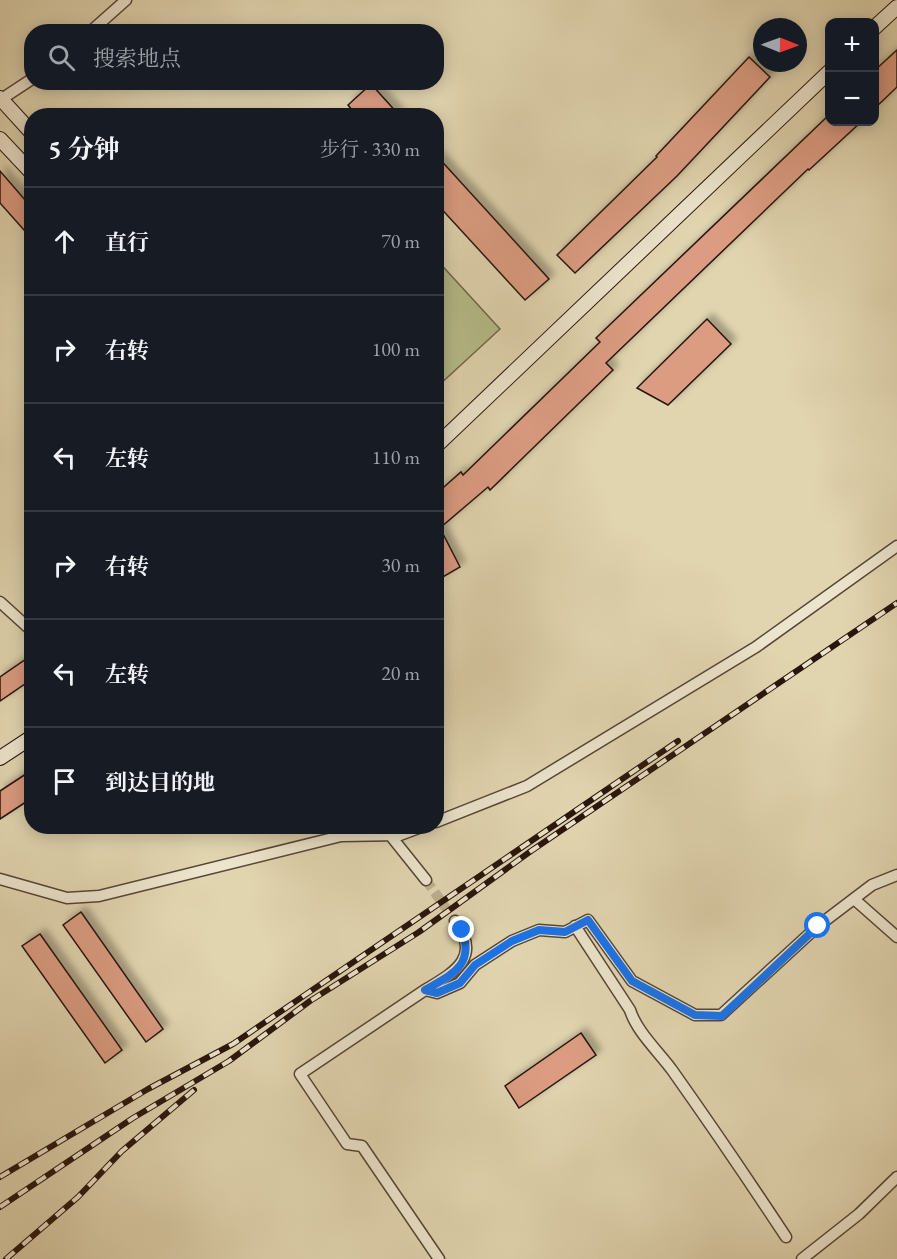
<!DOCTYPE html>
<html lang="zh">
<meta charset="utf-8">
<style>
:root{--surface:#171b24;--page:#242831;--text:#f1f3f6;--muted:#9ea1a6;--line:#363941}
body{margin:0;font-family:"EB Garamond","Noto Serif SC",serif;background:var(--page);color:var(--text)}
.controls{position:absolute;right:18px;top:18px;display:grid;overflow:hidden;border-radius:12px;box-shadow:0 3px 15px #0003}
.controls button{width:54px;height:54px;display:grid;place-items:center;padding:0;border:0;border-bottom:2px solid var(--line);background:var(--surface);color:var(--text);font:30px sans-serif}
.compass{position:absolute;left:753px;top:18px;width:54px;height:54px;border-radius:50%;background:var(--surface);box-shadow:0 3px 15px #0003;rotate:91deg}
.stop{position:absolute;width:18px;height:18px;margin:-14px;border:4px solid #1a73e8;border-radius:50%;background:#fff}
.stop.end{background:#1a73e8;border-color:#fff;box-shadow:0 2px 6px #0008}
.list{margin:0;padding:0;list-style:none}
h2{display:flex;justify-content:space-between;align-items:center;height:78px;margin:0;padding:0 24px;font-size:26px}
h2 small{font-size:20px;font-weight:400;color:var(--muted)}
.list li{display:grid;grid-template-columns:39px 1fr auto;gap:18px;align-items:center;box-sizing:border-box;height:108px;padding:0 24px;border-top:2px solid var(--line)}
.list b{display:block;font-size:22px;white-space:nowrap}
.list em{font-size:20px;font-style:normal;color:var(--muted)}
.icon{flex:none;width:33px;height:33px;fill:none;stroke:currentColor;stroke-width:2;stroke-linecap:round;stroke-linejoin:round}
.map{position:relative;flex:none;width:897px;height:1259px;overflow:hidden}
.search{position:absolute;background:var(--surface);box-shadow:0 3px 15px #0003;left:24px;top:24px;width:420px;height:66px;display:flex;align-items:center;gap:15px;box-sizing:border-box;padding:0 21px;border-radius:24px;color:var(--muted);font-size:22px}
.panel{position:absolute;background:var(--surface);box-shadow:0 3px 15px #0003;left:24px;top:108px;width:420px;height:726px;border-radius:24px}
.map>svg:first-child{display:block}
</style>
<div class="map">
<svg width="897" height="1259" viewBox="0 0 897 1259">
<defs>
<filter id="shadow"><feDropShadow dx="5.5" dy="-5.5" stdDeviation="3" flood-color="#0004"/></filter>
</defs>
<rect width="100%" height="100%" fill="#e1d5b0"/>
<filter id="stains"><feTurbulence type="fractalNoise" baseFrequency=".00333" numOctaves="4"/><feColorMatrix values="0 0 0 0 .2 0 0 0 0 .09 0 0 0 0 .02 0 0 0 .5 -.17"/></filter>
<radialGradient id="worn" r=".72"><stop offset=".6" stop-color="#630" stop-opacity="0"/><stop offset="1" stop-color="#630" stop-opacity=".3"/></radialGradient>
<path fill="#b6bc8a" stroke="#6f684c" stroke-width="1.5" d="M436,259L500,329L437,387H436Z"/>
<path fill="#dc9c82" stroke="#28150d" stroke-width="1.5" filter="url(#shadow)" d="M897,50V87L874,109V71Z
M749,57L770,77L677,176L575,273L557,255L657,157L656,156Z
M371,84L400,116H357L348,105Z
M830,114V122H861L809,170L808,169L606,363L613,370L490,490L488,487L440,528L460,567L436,581V494L461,472L463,475L600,342L596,338Z
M436,155L549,279L525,300L436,203Z
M0,171L32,208V239L0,203Z
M707,319L731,344L668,405L637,388Z
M32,655V679L0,701V677Z
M32,770V798L0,819V791Z
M81,912L163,1029L146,1042L63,925Z
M40,934L122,1050L105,1063L22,946Z
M581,1033L596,1055L519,1108L505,1086Z"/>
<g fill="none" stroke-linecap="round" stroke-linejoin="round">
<path stroke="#bcaf8f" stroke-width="10" stroke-dasharray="10 5" stroke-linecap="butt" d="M426,880L455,921"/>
<defs>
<path id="street" d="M90,32L126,0
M0,100L32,79
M0,602L32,631
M436,822L527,786L756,647L897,546
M390,835L426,880
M0,879L67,898L99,896L341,836L400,835L424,826
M854,899L897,937
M575,926L630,1010C637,1032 658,1051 672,1070C711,1125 749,1181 786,1237
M425,990C453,973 483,958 455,921
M439,1259L362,1146L347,1144L300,1074L425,990L437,993L460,983L475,965L512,941L539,930L565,932L588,920L632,981L695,1015H721L818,926L872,885L897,875
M802,1259L859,1214L897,1177"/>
<path id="secondary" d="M874,28L897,7
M0,98L32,133
M0,139L32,173
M436,446L830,71
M0,758L32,737"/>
</defs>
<use href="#street" stroke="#564536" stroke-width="13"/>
<use href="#secondary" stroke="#28150d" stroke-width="16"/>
<use href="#street" stroke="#ece4cc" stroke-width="10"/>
<use href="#secondary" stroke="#ece4cc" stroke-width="14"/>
<defs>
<path id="rail" d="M0,1177L148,1089L233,1044L678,741
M0,1207L133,1118L229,1061L310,1001L419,932L531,851L897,603
M6,1259L78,1197L122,1151L194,1090"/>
</defs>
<use href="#rail" stroke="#28150d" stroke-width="6"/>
<use href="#rail" stroke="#ece4cc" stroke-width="4" stroke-dasharray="11" stroke-linecap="butt"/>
</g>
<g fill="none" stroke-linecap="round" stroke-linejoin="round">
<path stroke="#1a73e8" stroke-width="8" d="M462,930C475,966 451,975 425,990L437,993L460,983L475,965L512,941L539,930L565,932L588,920L632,981L695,1015L722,1016L818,926"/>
</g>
<rect width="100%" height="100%" filter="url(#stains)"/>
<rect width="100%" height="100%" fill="url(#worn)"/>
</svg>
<div class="controls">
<button>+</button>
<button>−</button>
</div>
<svg class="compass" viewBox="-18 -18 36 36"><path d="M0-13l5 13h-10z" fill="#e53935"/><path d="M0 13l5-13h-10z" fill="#9ea1a6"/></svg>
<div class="stop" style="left:818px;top:926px"></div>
<div class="stop end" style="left:462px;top:930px"></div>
<div class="search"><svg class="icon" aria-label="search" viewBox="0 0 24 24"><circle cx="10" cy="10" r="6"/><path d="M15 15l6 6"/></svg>搜索地点</div>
<section class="panel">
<h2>5 分钟<small>步行 · 330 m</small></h2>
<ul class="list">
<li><svg class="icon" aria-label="ahead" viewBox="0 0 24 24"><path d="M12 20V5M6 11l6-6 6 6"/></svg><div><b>直行</b></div><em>70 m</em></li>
<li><svg class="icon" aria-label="right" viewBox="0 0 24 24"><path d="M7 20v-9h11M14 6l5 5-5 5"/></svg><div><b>右转</b></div><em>100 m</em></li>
<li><svg class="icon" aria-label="left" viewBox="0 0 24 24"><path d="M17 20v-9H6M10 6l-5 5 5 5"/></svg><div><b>左转</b></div><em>110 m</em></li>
<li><svg class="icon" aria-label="right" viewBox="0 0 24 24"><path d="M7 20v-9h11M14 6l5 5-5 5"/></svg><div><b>右转</b></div><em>30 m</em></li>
<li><svg class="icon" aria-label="left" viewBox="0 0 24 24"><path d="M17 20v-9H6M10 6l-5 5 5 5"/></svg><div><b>左转</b></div><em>20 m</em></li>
<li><svg class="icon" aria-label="arrive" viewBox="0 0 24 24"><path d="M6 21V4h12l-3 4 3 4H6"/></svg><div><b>到达目的地</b></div></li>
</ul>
</section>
</div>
